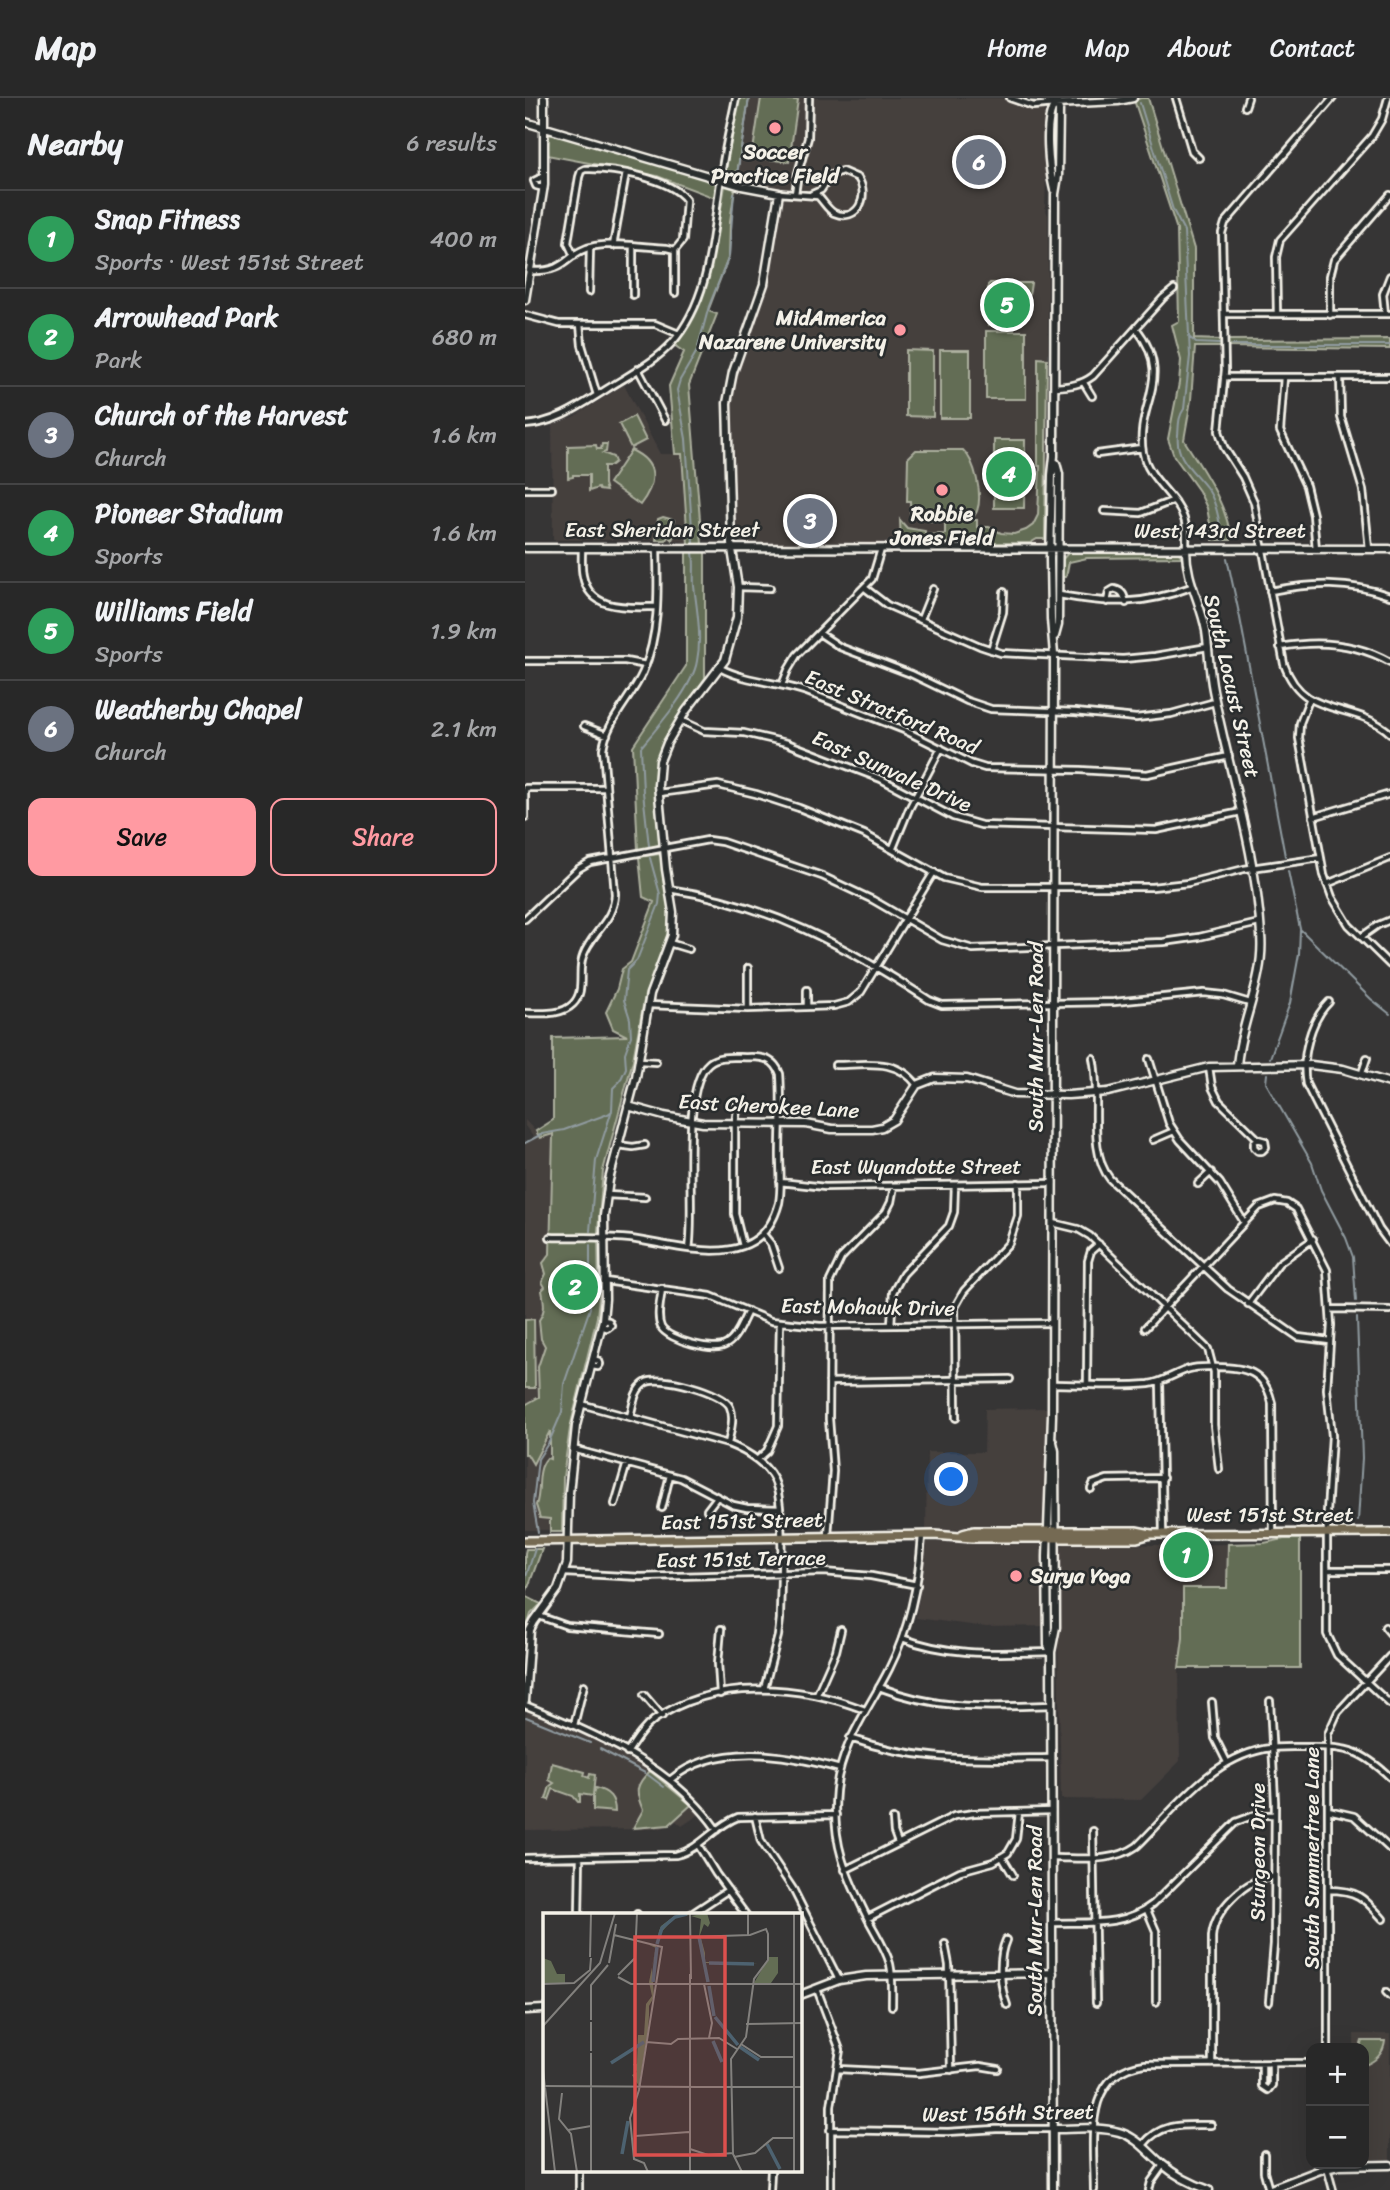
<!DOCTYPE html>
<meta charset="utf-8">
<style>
:root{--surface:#282828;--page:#303030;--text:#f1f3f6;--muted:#a5a6a8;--line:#444445;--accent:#ff9aa2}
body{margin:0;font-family:Sriracha,sans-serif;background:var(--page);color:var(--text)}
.controls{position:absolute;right:21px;bottom:21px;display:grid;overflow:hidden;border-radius:14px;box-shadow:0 7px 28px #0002}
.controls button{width:63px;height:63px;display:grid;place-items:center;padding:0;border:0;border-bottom:2px solid var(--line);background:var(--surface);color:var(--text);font:35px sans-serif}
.you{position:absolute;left:427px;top:1382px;width:24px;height:24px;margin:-18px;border:5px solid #fff;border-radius:50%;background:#1a73e8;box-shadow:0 0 0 10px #1a73e833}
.badge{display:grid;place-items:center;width:46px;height:46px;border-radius:50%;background:var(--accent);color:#fff;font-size:23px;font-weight:700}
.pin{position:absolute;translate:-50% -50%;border:4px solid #fff;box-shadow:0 2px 7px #0006}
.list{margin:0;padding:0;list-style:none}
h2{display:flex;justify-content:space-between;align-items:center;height:91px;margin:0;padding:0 28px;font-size:30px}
h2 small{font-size:23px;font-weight:400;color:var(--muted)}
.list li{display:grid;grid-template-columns:46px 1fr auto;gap:21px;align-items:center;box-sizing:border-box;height:98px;padding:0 28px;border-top:2px solid var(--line)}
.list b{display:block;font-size:26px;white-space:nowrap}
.list p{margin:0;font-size:23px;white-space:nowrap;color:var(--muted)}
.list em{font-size:23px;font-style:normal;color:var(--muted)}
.actions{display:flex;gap:14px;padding:21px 28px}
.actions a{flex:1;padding:16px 0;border:2px solid var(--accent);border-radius:14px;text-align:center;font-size:24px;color:var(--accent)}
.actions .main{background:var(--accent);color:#111}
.map{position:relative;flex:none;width:865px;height:2092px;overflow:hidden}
header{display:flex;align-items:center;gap:42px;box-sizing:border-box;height:98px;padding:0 35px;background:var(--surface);border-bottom:2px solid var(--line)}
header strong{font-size:33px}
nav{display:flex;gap:38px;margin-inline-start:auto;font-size:24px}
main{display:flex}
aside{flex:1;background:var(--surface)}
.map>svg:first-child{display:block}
</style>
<header>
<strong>Map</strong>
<nav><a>Home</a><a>Map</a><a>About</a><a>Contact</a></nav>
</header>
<main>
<aside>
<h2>Nearby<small>6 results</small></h2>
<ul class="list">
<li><span class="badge" style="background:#2e9e5b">1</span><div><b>Snap Fitness</b><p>Sports · West 151st Street</p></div><em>400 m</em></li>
<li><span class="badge" style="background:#2e9e5b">2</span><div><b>Arrowhead Park</b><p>Park</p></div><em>680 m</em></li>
<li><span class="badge" style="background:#6b7280">3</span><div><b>Church of the Harvest</b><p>Church</p></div><em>1.6 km</em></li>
<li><span class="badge" style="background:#2e9e5b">4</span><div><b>Pioneer Stadium</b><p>Sports</p></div><em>1.6 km</em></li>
<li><span class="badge" style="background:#2e9e5b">5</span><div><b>Williams Field</b><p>Sports</p></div><em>1.9 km</em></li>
<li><span class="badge" style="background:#6b7280">6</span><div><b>Weatherby Chapel</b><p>Church</p></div><em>2.1 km</em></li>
</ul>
<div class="actions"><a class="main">Save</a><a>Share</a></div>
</aside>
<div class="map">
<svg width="865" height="2092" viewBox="0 0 865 2092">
<rect width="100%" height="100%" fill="#363535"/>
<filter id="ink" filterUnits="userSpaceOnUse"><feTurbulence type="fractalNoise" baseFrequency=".0143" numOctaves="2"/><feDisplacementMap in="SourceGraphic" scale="14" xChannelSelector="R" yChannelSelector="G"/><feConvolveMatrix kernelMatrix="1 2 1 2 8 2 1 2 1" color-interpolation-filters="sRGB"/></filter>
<g filter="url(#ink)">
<path fill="#453f3e" d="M224,0H519L521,77L520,110L523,117V440L519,445L263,446L212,443L207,296L215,264L243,187L258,93L211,82Z
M99,287L135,356H157L163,445L150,442H28L27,327L50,318Z
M0,1022L12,1035L20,1037L28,1036L25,1432H0V1046L9,1040L0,1028Z
M522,1310L520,1423L517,1428L401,1433L402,1354H459L460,1311Z
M402,1444H515L518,1446V1511L521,1528L461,1529L391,1520Z
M578,1444L627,1447L703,1446L702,1490L658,1491V1540L654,1570L655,1663L616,1702L536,1701L533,1546L536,1532V1449L540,1445Z
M3,1613L62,1638L125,1673L161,1701L175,1716L157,1728L151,1723L146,1727L133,1731L0,1732V1618Z
M829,1936H865V2061H839V1950H829Z"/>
<path fill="#636d54" stroke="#acaf9e" stroke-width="2" d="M214,0L224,1L211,82L202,80L200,75Z
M236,0L273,2L264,64L227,59Z
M616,0H623L669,151V241L697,242V249H670L666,302L659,342C678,373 702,405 706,442H688L682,410L674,393L649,358L643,341L654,285L656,262L647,227L654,223L652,132L609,2Z
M32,34L188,82L192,87L190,100L132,78L22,57L24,37Z
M200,88L210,91L205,123L204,158L183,213L192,216L164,287L177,446H163L157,356H150L144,288L159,254L149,247L165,226L183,182Z
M465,185H506C504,211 489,226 463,227V187Z
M461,233H501V301H461Z
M865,241V251L702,249V242Z
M381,252L408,253V319L381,318Z
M415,252H445V320H415Z
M513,260L522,261L520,441H512L505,445H376L375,422L382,430L400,433V437L420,436V423H402L401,420H387L385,418V403H382L383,360L391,352H438C450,363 458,397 452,413C451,416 448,419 445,422H452V429H464L476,435L489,436L501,432L508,427L513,417L515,368H513Z
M109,318L121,342L106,350L94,326Z
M469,342H500L499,410H469Z
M77,346H82L81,354L78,355L88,359L90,364L85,368H79V386L81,393L74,392L73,390L64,393V377H48V379L43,380V348L71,347L72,351H76Z
M106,352C134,365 132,385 115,407L84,385Z
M138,419L149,422V427L156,432L155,437H149L147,442L143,438L141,442H131L133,421Z
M161,454H180V580L152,620L132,661L129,682L135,747L113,752L108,648L161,568Z
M653,454L657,459L562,460L544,464L541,479H538L537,494L536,492V463L543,455Z
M134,756L137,760L143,802L144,828L141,844L120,897L108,962L78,1073L73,1133L74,1199L72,1219L45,1330L38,1379L37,1434H25V1421L15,1420L11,1407C17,1392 10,1373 22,1360L25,1361V1333L8,1366L2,1356H0V1307L14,1299L13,1269L20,1248L16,1241L14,1222C21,1212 19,1205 17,1192L20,1189L17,1184L21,1176L18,1165L25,1156L28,1036L15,1040L11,1033L28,1022V940L102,938L88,931L81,914L92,891L97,871L106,864L129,804L118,799L114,759Z
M9,1221L10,1290H0V1222Z
M759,1441H775V1570H654L658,1540V1490H702L703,1446L739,1445Z
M1,1451H17L0,1498L16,1506L6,1516L0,1535V1455Z
M27,1665L60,1674L59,1678L64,1680L65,1676L70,1677L68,1697L70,1690C84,1693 90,1700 90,1714L68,1712V1698L55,1696V1704H53L48,1698L28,1691L24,1702L21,1701L25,1688L29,1685L24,1682Z
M125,1673L166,1707L144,1727L108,1730L118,1712C110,1694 110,1687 125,1673Z
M837,1943H860C859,1955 850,1964 839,1967V1950H835Z"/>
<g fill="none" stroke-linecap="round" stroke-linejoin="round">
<path stroke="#909ba0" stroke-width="2" d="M615,5L648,112L659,133L665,258L659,311C653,319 654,327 653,337C650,360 668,372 681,389C692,403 694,424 698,442
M212,77L224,0
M663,238L671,245L694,246
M706,247H865
M168,445L161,341L152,292L155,282L172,253L184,208L204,158L209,95
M702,460L715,520L760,758
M124,748L118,694L116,649C133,629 168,589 172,563C177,539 172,512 169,488C168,477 170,466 168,455
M763,773L775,831L846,901L865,916
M745,960L765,905L774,856L775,832
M742,976L741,985L787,1065L796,1092L821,1140L828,1159L831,1203
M0,1045L17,1036L39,1032L83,1016L87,1013
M65,1133L71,1062L87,1012L88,990L95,983L101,970L100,955L106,938L105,921L99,902L102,872L112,862L134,806L135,796L125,760
M832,1220L837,1360L833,1423
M13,1434L8,1405L13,1361L24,1344L37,1314L39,1286L65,1210V1147
M0,1482L10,1451
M1,1619L65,1645
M75,1651L120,1675
M123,1677L139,1689"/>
<defs>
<path id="street" d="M485,0L508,8L530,6
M504,0L519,1L529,5
M651,0L667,53L674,60
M808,0L700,125L697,135L700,272L694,333L699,349L718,379L729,404L759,566C778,622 828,602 865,635
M720,9L723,0
M19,90L11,88L9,83L19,78
M254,95L293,98C299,104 302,111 309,115C333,125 345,98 333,80L317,73L306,77L296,92L287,96
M270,96L273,75L283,40L284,0
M88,148L101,75
M5,173C45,175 41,153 70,148C92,144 120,149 142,150L150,152L158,142L161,102C146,80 86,70 60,71L56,73L54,79L44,138L43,145L49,158
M64,194L65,150
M150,195V152
M108,197V149
M699,216H865
M752,216L751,159L755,142L847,38L857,21L863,0
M860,216L858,196L865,178
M0,217L34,226H130L154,236
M805,217V178L809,162L865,97
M55,226L57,247L72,297
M611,230C651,281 609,307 618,355C623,382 653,398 660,424C662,432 661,442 661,451
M113,271L140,322
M699,279H865
M759,279L755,333L781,388L788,417L791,451
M815,279L816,319L838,392L844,451
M559,285L567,298
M530,289C545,288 556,287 568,278L638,200L649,191
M0,327C32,325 56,307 82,291C104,277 130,264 147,245C187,199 187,135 196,79C199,52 206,26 211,0
M572,356L617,350
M0,391H27
M579,413L616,415L647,403
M57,450C57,460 56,469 58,478C65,514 104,509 132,509
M213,489L245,490
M340,490L362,507L455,548L476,555L598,561L630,558L683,549
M745,493C787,485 824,483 865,498
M534,497C584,506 617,508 666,489
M582,504L584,494L589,491C598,493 599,497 601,505
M396,521L408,491
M294,535L315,549L386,576L442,603L466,611L550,614L611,620L646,616L690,604
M755,549C793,542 830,544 865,564
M466,552L478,514L479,494
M0,563H100L121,567
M195,570C221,584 254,584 282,594L379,632L447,666L460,670L555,672L622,676L704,658
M257,587L263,572L272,557L347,481L356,451
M784,602L775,625L774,640L799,777L807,799L824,827L865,867
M155,622L179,633L219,635L262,645L356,681L428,719L456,727L631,732L716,714
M59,628L82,637
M0,690H80
M134,695L193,687L231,696L274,710L339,736L419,780L457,789H627L663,785L719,771L796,760
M0,719V690
M788,719L865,696
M368,750L384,711L416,650
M802,786L865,760
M144,791C244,806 321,848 404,902L417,907L589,904L679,895L698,897L725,905
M0,821L53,771L65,764L183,742L197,744L297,778L348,802L417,842L448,851L639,844L674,839L734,825
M836,839L853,827L865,822
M144,845L164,851
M282,892V907
M804,904C785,923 776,959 781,986L854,1131L865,1146
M123,907L223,911L309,908L324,904L336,894L409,774
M223,911V870
M0,915C16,915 36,918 48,906C61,893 52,874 58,858C66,835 89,823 90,796L78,651C82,622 106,601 118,574C135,535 133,492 132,451
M568,960C577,998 561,1051 585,1081L703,1191L773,1239L805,1243
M624,961L644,1025L655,1042L695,1085L719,1124
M115,963L131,964
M310,967C341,967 371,959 392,987
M684,969L687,989L694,1003L733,1041L740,1043L741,1049L737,1053H733L729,1049V1044L733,1041
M837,975L842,960
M213,1004L210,1026V1116L218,1148
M628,1042L649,1033
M93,1047L108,1049L120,1047
M255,1084L300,1089L528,1085
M673,1086L686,1074
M82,1097L120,1099
M528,1125L553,1131L565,1138L683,1251L689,1274V1327L694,1371
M237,1135L246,1146L254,1170
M25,1139C52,1140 79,1138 106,1141C157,1148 235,1177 254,1105C257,1090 255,1073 255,1057C255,1030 257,1003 255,976C250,962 240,959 226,959C213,960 194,956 184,965C154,990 171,1112 164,1151
M80,1183L186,1198L246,1223L295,1228L527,1225
M137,1190C136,1202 131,1218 136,1229C143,1242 190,1255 202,1246C212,1240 217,1224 223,1213
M723,1206L754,1165L788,1141
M805,1211L865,1212
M366,1227L368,1194L378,1176L424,1128L429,1114L430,1087
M76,1228L82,1230L86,1227L84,1223L78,1222
M620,1230L734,1109L750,1103L762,1105L771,1111L802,1172L806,1227L802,1291L807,1338L802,1414V1536L812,1557L865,1606
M67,1268L73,1269L75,1266L74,1263L68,1261
M304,1284L485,1281
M635,1284L638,1435
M527,1286C559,1286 592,1289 624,1286C639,1284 650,1275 664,1271C673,1268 682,1269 691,1269C720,1269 740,1273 747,1305L748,1435
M562,1286L563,1163L566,1153L574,1146
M56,1306L203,1346C221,1353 240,1364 249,1382C261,1407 255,1490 255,1521L253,1538L239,1591
M105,1319C108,1308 109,1292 120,1285C133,1276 199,1294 205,1309C210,1320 205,1335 203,1346
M431,1320L430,1209L439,1193L484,1145L493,1118V1085
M48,1351L156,1380L208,1407L222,1410L254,1411
M232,1362L242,1353L253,1328L255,1224
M566,1391L568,1386L582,1381L638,1380
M90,1406L102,1365
M137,1410L145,1377
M182,1412L192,1399
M303,1438L308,1373L304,1321L305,1183L316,1160L361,1114L366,1104L369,1088
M802,1472H865
M40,1475L116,1479L299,1474L346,1478L392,1487
M14,1518L42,1528L134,1536
M860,1529L865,1535
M377,1540C426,1559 475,1555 526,1554
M354,1589C415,1613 463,1609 526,1607
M195,1596L193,1565L196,1531
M292,1596L311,1553L316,1532
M119,1597L137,1618
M687,1604L690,1640L702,1664
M0,1607C71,1636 147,1667 192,1732
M49,1627L59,1587
M325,1640C396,1665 453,1661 526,1660
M102,1655C110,1643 117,1631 129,1622C189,1579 276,1587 340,1612
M145,1682C192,1643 261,1656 315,1671
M803,1712L829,1718L865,1751
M230,1718L236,1743L268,1791L314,1882
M368,1721L369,1734L373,1745
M568,1733L571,1905
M173,1747L191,1776L221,1817
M477,1759L488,1777
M0,1760L151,1757C176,1751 189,1728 213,1719L311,1717
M528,1760C556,1760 588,1765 612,1748C650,1711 684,1662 739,1651C753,1648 768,1649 782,1649C822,1648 836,1652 865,1679
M320,1772L429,1718L449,1715L527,1713
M803,1792C833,1792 839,1800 858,1821
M622,1812L631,1833V1904
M112,1816V1817
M54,1817L55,1759
M165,1817L203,1792
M343,1820L435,1773L468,1764L483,1755L491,1741L494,1714
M528,1825C563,1824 599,1829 628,1806L711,1724L730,1717H749
M481,1842C473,1860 475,1889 482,1907
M420,1846L424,1867L426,1972
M292,1891L315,1952L306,2008V2092
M861,1894L865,1898
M744,1904L749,1846L750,1704L745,1603
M367,1908C367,1895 368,1879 365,1866C361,1851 351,1836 344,1823C321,1777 306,1745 311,1692C316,1645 344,1611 364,1571C385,1529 394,1485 397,1438
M803,1950V1636L813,1614L865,1558
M687,1966V1839C689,1812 720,1781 747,1779
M737,1966V1988L743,1992L747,1987V1966
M313,1971L394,1975L455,1968L473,1971
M305,2032L423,2034L471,2031H528
M618,2047C636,2024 659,2027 686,2027
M739,2056V2074L744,2092
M801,2066L808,2092
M54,2092V2073
M245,2092L246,2073
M569,2092C569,2045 556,1974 620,1966L786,1965
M624,2092L626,2084L638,2067"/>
<path id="secondary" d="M530,6L593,3L608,0
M0,24L217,88L254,95L239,186L208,274L202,305L206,445L213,489L212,519L200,562L161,613L142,645L135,663L133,687L141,771L148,814L147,837L125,896L111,979L84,1082L79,1118L80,1201L78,1222L51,1328L44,1395L42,1465L33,1491L9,1524L5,1532L0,1603
M529,92C524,72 518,23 530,6
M0,202L19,87V0
M0,450L865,451
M661,451C661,483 676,504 681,533C684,553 684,572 688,592C704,674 731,753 736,837C740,882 715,924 712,968
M530,538L533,527L534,376L531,365
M103,1008L139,1018L178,1025L281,1026L307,1031H347L357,1029L369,1022L392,987L410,980L442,981L490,996L543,997L583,994L684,969L786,967L818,971L865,985
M528,1344L530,1353L531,1529L526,1554L528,2092
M526,1554L523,1547L522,1459L527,1317L529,557L526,521L525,461L527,377L529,358L530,96L533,78L534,12L530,0
M275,1897L314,1882L341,1878L528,1875
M0,1912L19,1911
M528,2031C549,2031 574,2028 594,2034C612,2039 623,2054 637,2066C651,2078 667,2086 684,2092
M743,2092L795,2072L814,2068L865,2067"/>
<path id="primary" d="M438,1436L449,1433H611L626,1436L865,1435
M0,1443L409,1437L447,1440H612L626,1436"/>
</defs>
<use href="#street" stroke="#f4f1e8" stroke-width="10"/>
<use href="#secondary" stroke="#f4f1e8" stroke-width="11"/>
<use href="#primary" stroke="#f4f1e8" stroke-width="12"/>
<use href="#street" stroke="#2a2d2e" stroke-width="4.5"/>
<use href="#secondary" stroke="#2a2d2e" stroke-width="6"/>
<use href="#primary" stroke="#746b52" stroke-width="7"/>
</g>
</g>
<g fill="#ff9aa2" stroke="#2a2d2e" stroke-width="2.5">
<circle cx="250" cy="30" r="7"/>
<circle cx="375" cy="232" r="7"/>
<circle cx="417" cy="392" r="7"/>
<circle cx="491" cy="1478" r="7"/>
</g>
<g text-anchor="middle" stroke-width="5" stroke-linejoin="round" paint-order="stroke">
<g font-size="21" font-weight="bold" fill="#f4f1e8" stroke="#2a2d2e">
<text x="250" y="61">Soccer<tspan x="250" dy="24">Practice Field</tspan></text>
<text x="361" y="227" text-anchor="end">MidAmerica<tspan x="361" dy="24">Nazarene University</tspan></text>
<text x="417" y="423">Robbie<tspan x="417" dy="24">Jones Field</tspan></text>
<text x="505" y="1485" text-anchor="start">Surya Yoga</text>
</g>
<g font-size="21" fill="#f4f1e8" stroke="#2a2d2e">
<text x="137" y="439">East Sheridan Street</text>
<text x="695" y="440">West 143rd Street</text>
<text transform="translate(707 588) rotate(77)" y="7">South Locust Street</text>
<text transform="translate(367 614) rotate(23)" y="7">East Stratford Road</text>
<text transform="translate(367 673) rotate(24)" y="7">East Sunvale Drive</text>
<text transform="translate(511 939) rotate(-90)" y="7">South Mur-Len Road</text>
<text transform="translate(244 1008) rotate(3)" y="7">East Cherokee Lane</text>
<text x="391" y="1076">East Wyandotte Street</text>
<text transform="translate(343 1209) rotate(1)" y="7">East Mohawk Drive</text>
<text x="745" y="1424">West 151st Street</text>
<text transform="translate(217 1423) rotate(-1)" y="7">East 151st Street</text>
<text transform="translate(216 1461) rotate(-1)" y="7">East 151st Terrace</text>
<text transform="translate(733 1754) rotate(-90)" y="7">Sturgeon Drive</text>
<text transform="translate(787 1760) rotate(-90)" y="7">South Summertree Lane</text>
<text transform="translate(510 1823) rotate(-90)" y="7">South Mur-Len Road</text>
<text transform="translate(483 2015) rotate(-1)" y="7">West 156th Street</text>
</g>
</g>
<g transform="translate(18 1815)">
<rect width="259" height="259" fill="#363535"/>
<path d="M139,0L147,2L132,4L115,23L109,54L111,84L106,93V102L105,117L96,173L89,162L94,159L90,151H94L95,122H101L103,91L109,83L106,69L113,35L106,32L113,33L116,18L118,13L130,4ZM164,0L167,10L165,14L161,11L157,22L162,40V49H189L215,51L162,50L164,70L156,24L158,6L148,3ZM226,44H235V60L228,70H211ZM0,45L8,48L14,61H22V70H0Z" fill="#636d54"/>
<path fill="none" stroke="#4d6270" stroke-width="3.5" d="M156,24L165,69M114,31L119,15L132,4L144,1M166,50L211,51M110,69L114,34M166,73L171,103M172,104L195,132M170,128L179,149M197,134L216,147M68,150L101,129M224,231L237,256M79,241L85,208"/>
<path fill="none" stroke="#82807d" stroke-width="2" d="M147,0L148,66M71,22L119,34L96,177L87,205L91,246L101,250L105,259M205,22V0M148,24L207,22L223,16L225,21V47L211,66L203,124L188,146L190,241L199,259M47,44L48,0M66,50L73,11M75,62L92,45L94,0M75,64L88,71H259M0,71L31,70L47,57L48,45M161,71L169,110L166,125M48,107V72L65,52M203,111L259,110M0,113L57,50L72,0M103,129L128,131L135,126L176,125L194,136M198,131L218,144H250M48,138V109M0,157L12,259M0,173L157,174M156,174H259M19,180L16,206L28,221L34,259M147,182V259M147,186V61M25,217L48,213M92,223L146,219M147,236L165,242L190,240M191,244L212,240L230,225H251M48,259V140M251,259V0"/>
<path fill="#dc504e" fill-opacity="0.15" stroke="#dc504e" stroke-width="3.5" d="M92,24H182V242H92Z"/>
<rect width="259" height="259" fill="none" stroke="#f4f1e8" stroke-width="3.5"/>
</g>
</svg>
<div class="controls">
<button>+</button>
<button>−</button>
</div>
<div class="you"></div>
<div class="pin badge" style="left:661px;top:1457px;background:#2e9e5b">1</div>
<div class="pin badge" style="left:50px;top:1189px;background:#2e9e5b">2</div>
<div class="pin badge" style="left:285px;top:423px;background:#6b7280">3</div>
<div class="pin badge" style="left:484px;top:376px;background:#2e9e5b">4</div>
<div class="pin badge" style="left:482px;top:207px;background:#2e9e5b">5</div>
<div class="pin badge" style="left:454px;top:64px;background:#6b7280">6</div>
</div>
</main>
